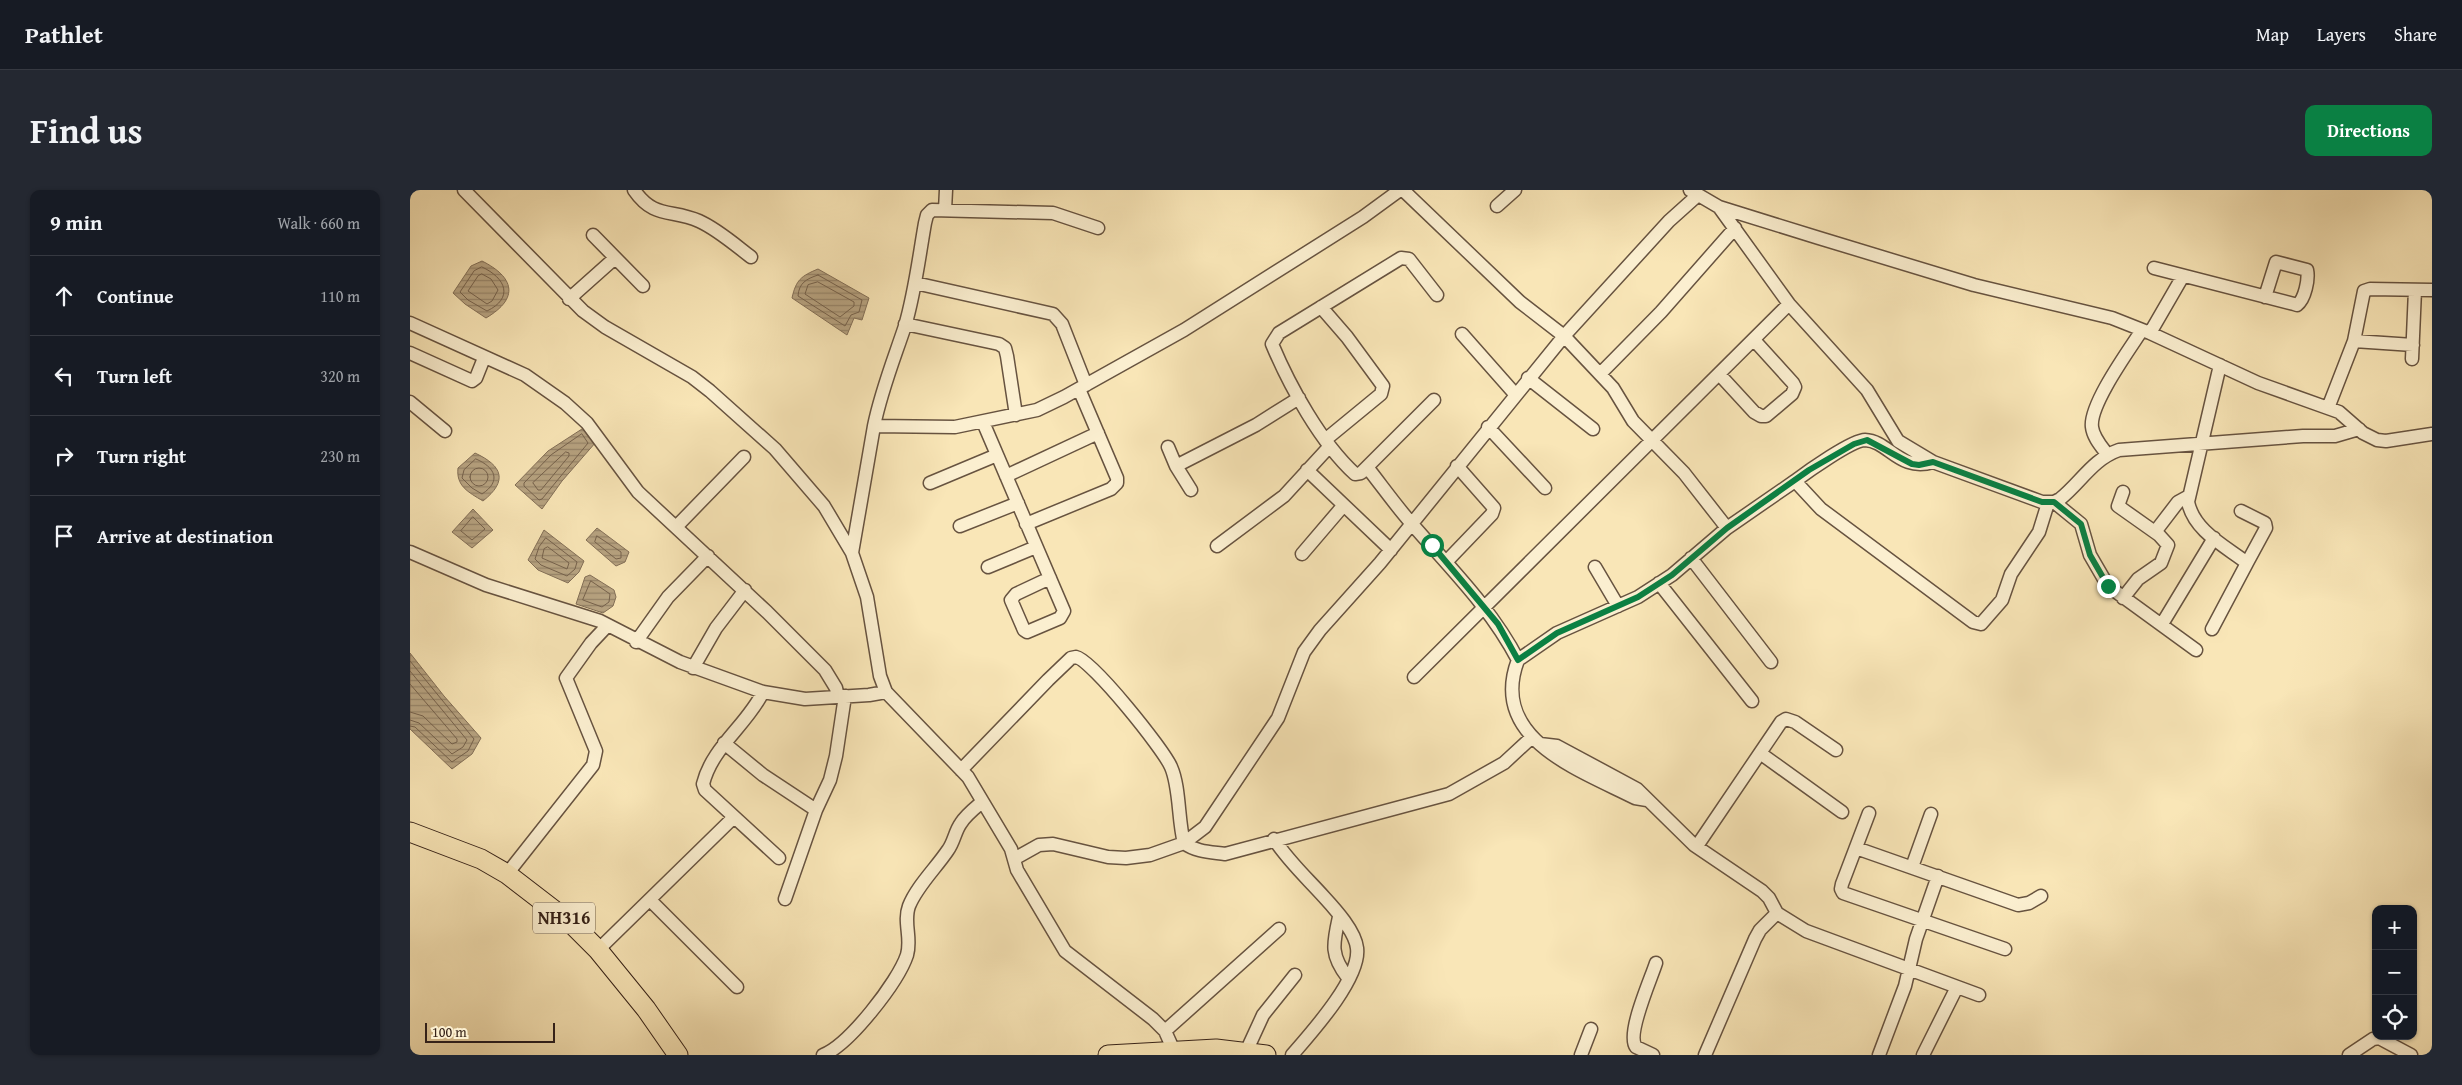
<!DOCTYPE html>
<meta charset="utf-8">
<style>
:root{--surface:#171b24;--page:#242831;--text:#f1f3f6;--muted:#9ea1a6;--line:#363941;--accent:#0b8043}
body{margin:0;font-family:"Gentium Book Plus",serif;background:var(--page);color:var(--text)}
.controls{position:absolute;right:15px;bottom:15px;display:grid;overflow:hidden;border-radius:10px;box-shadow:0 1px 4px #0004}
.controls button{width:45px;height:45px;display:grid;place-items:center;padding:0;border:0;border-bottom:1px solid var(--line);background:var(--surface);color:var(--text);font:25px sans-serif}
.scale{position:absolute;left:15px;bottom:12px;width:130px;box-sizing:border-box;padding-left:5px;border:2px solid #362218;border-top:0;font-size:14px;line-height:18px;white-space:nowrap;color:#362218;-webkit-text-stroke:4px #fbefd0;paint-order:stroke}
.stop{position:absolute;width:15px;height:15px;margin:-11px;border:4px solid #0b8043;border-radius:50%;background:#fff}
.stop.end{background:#0b8043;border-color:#fff;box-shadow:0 1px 5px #0008}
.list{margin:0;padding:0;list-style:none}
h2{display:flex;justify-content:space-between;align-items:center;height:65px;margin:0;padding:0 20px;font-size:21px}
h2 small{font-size:16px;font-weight:400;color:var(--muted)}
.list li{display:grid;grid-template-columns:32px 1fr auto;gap:15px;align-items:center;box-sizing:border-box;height:80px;padding:0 20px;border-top:1px solid var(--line)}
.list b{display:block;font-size:19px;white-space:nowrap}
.list em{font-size:16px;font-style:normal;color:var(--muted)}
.icon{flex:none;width:28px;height:28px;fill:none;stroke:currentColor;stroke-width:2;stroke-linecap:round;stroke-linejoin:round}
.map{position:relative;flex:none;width:2022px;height:865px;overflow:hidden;border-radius:10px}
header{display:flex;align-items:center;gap:30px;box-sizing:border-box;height:70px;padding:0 25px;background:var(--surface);border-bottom:1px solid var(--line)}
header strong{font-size:24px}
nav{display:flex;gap:28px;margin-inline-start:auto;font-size:18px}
.intro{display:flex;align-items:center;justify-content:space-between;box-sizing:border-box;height:120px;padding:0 30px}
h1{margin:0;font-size:35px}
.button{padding:12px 22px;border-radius:10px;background:var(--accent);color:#fff;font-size:18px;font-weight:700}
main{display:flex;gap:30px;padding:0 30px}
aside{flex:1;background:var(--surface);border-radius:10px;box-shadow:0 1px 4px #0004}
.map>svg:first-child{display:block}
</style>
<header>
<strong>Pathlet</strong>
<nav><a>Map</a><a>Layers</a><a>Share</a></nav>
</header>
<div class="intro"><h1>Find us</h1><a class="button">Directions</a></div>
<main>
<aside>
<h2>9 min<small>Walk · 660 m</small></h2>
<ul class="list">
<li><svg class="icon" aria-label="ahead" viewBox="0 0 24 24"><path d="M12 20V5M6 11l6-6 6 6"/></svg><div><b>Continue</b></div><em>110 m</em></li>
<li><svg class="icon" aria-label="left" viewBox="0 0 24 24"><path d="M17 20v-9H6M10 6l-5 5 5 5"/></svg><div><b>Turn left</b></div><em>320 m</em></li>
<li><svg class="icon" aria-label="right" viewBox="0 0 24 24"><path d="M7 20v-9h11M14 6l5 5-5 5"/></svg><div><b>Turn right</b></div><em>230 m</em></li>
<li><svg class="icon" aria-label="arrive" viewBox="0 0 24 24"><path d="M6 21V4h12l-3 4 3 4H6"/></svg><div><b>Arrive at destination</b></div></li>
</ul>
</aside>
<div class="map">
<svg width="2022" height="865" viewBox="0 0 2022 865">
<defs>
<pattern id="water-rules" width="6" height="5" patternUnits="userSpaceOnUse" patternTransform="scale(1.25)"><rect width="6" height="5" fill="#b7a381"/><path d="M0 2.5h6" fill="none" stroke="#968469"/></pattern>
</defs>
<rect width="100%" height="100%" fill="#f9e6b7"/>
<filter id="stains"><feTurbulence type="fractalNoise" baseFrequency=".004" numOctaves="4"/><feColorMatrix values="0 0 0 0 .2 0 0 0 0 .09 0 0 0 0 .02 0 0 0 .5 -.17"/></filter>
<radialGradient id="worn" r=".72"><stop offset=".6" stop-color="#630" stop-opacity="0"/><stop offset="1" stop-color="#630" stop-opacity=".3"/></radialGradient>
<path fill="url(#water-rules)" stroke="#836f57" d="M72,71C104,87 110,108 76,128L55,114L43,103L61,76Z
M408,79L459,108L452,130L444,128L437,145L382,108C386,90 391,86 408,79Z
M175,237L186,252L152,291L132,319L105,295L138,261Z
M65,263C93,276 98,291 73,311C58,302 46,296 48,278Z
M63,319L83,340L62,358L42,342Z
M187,338L219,362L215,372L206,376L176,350Z
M134,340L174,371L169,382L158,393L128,380L118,370Z
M180,385L204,400L206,407L203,416L193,423L166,414L175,387Z
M0,463L34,506L71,548L62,564L42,579L0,539Z"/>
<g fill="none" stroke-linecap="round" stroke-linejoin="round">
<path stroke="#76624c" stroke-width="1" d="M72,77C96,88 104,108 77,121L58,110L50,102L64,81Z
M72,84L81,89L88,100L82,111L77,114L58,101L68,86Z
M408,85L452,110L449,122L441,125L435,136L388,106C389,93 396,89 408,85Z
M408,92L444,112V116L430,127L395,104L398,95Z
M172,244L178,253L132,309L129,310L114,296V293L141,265Z
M156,262L159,263V266L131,300H128L123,293Z
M66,269C85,277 92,291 72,304L62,298L52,288L54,280Z
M60 287a9 9 0 1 1 18 0a9 9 0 1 1-18 0Z
M63,327L75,339L62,350L51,341Z
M187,346L211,362V368L206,369L185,352Z
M136,348L167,372L165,379L157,386L131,375L125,369L129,357Z
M138,357L159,373L157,379L132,368L134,359Z
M181,391L200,404L199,412L192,417L173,410Z
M0,471L64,549L58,561L42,572L5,537L0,536
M0,481L57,550L53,557L42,564L9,533L0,530
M0,494L47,549V552L42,554L13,526L0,522"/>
<defs>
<path id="minor" d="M54,0L173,121L195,137L282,187L300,201L365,259L414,316L442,363L457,407L470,486L476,502L558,587L601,659L607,680L655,761L743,829L755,841L764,861
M224,0C244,29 261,19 289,31C307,39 324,54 341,67
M993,0L1110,112L1154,146L1203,198L1223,231L1274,283L1317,338
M1280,0L1309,17L1409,48L1564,95L1702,128L1740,143L1848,193L1929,222L1953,243L1967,250L1976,251L2022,244
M1087,16L1105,0
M1309,17L1379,114L1457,200L1488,251L1523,272L1632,312H1644L1650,309C1671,292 1683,269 1709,260L1893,246H1925L1949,239
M535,20L536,0
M183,45L233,96
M1744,78L1884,114L1887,115C1895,109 1899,89 1897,80L1866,72L1855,107
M505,93L643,124L652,134L676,195
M159,109L205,68
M911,117L937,147L973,196L971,204L915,250
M0,133L115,185L155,213L177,233L228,302L357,422L415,480L426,498L428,507
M495,134L589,154L595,158L597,166L606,225
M1740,143L1773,86
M1052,144L1105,204
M1944,151L2003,155
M0,163L62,191L66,188L74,168
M2002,169L2005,100
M1190,184L1251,122L1325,38
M1309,184L1344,222L1351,226H1356L1382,204L1385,197L1383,193L1344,150
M1118,188L1183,239
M1024,210L951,283L945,284C911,253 880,197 862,154L869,143L991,68L999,69L1027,105
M0,212L35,241
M1918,218L1944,151L1954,101L1960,99L2022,100
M573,232L654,421L650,428L617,442L614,440L601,410L606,404L640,388
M464,236C471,201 484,169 495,136C505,102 509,67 515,33L517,25L522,20L643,23L688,38
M1078,237L1135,298
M758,257L766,276L781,300
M1697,264C1691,256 1683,247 1682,237C1679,215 1719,160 1732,140
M766,276L846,235L889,208
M957,277C972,296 986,316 1002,334C1040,378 1081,418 1108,470C1078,549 1170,580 1225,608L1237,610
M897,280L981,360
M596,286L688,243
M1385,291C1397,282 1442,250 1455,250C1479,251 1489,282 1523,272
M520,293L587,265
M1713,302L1708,316L1749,345L1758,355L1751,373L1728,389L1713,408
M1644,312L1671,334L1680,365L1698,396L1786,460
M1831,321L1855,333L1856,338L1837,373
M616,334L701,299L707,293V288L669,199
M550,336L608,313
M266,337L334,267
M1745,342L1768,312L1779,306
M807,356L874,306L919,257
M0,362L76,395L190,431L270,472L353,502L395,509L459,505L476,502
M442,363L464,236L545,237L627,220L654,207L774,140L953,27L990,0
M892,364L933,316
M1281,368L1361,472
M1036,372L1082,324L1084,318L1047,276
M578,377L626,357
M1185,377L1208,416
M1249,393L1342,511
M1752,434L1804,348
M1802,439L1837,373C1815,356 1784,341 1778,312L1810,175
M226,452L258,407L298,366
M1108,470L1147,443L1228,407L1262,385L1317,338L1385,291L1411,319L1563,432L1571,434L1592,410L1601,384L1629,342L1638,313
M283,478L306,438L335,400
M1004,487L1379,114
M353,502C337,535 302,557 293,594L295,600L369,668
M314,553L353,585L406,620
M1130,554L1147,556L1227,599L1284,655L1352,701L1359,708L1367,723L1396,741L1569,805
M1350,563L1432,622
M551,580L638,490L661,468L666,467C682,470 754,560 761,577C770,597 768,631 774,653C786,662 801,662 815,664L1039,604L1094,573L1121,548
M1459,623L1432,694L1431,699L1433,703L1595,759
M864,649C878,671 897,688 914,707C926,720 945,741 947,758C951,788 901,843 882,865
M1287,656L1371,532L1376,529L1385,532L1426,560
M1446,658L1608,715L1619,713L1631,706
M604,669L629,655L643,654L698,667L716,668L740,665L774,653L795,637L868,528L894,462L910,440L970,373L1154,146L1259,31L1288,5
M1502,677L1521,624
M97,684L183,575L186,561L156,488L181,453L197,436
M375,709L406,620L420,590L426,566L435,506
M240,710L327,797
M929,727C923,754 920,765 938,788
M188,760L323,628
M755,841L869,739
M836,862L853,825L885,785
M413,865C439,855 488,792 497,765C502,748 493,732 499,716C507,696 526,678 538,660C544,652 545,641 551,633C556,625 565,618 572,612
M1171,865L1181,839
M1243,865L1226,857C1216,844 1241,789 1246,773
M1295,865L1345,749L1350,740L1367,723
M1469,865L1495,796L1506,749L1528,686
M1513,865L1547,797
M1939,865L1963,849L1969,848L2001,865"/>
<path id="highway" d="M0,642L71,669L97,684L162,734L188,760L236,819L268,865
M698,865L806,859L856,865"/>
</defs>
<use href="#minor" stroke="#675340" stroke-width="15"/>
<use href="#highway" stroke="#362218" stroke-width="21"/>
<use href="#minor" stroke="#fbefd0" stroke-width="12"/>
<use href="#highway" stroke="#f9e6b7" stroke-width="19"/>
</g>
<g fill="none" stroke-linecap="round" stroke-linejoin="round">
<path stroke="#0b8043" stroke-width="6" d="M1022,355L1088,434L1108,470L1147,443L1228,407L1262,385L1317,338L1399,280L1444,254L1457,250L1502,274L1509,275L1523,272L1632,312H1644L1671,334L1680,365L1698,396"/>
</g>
<g text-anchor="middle" stroke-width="4" stroke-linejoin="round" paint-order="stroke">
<rect fill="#fbefd0" stroke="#71604f" stroke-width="1" x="123" y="712.5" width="62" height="31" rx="4"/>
<g font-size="18" font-weight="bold" fill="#362218">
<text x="154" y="734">NH316</text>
</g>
</g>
<rect width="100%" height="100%" filter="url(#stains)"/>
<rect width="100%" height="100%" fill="url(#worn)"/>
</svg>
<div class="controls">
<button>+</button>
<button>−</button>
<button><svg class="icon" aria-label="locate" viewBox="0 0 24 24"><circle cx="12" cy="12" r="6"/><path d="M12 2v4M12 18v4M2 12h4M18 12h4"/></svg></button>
</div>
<div class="scale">100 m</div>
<div class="stop" style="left:1022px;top:355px"></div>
<div class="stop end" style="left:1698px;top:396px"></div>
</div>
</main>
